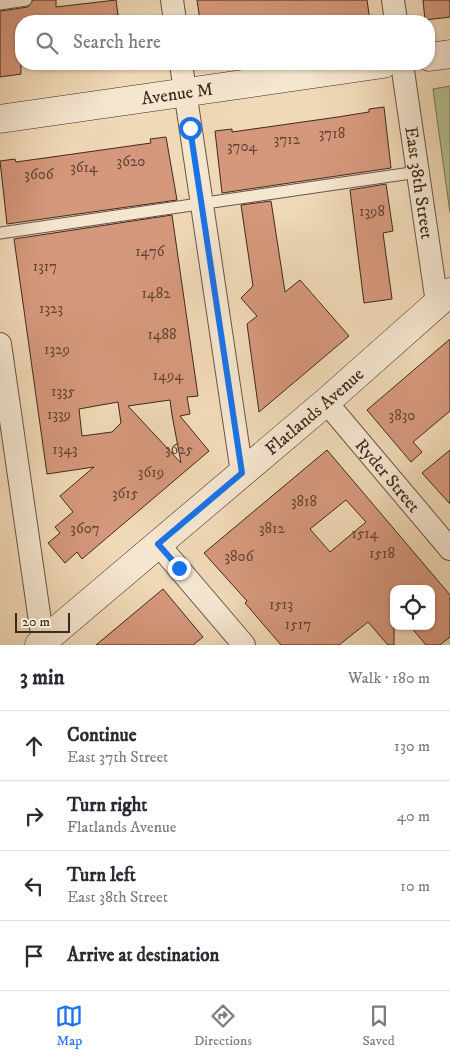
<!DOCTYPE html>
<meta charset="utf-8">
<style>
:root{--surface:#fff;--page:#f7f7f7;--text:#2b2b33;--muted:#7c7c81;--line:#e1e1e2;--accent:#1a73e8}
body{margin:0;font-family:"IM FELL DW Pica",serif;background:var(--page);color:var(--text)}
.controls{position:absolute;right:15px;bottom:15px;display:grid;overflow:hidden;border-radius:10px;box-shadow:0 1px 4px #0004}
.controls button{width:45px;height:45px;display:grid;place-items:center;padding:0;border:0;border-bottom:1px solid var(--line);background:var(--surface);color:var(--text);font:25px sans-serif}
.scale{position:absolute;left:15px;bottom:12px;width:55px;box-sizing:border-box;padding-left:5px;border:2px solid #3e291f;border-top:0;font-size:14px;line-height:18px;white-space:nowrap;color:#3e291f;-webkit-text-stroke:4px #f5e6d0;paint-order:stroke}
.stop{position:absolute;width:15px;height:15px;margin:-11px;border:4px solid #1a73e8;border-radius:50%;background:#fff}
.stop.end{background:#1a73e8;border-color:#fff;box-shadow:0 1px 5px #0008}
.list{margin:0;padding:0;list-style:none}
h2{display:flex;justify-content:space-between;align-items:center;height:65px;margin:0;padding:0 20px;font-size:21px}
h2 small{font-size:16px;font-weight:400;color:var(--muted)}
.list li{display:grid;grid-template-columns:32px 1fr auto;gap:15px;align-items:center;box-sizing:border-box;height:70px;padding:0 20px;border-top:1px solid var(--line)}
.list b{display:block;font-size:19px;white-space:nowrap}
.list p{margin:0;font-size:16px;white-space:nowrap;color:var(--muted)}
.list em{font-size:16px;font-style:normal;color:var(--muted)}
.icon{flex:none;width:28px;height:28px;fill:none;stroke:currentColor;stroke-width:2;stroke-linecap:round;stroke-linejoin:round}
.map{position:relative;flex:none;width:450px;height:645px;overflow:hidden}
.search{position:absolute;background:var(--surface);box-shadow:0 1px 4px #0004;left:15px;right:15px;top:15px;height:55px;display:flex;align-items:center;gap:12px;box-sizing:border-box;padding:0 18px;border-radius:20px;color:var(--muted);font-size:19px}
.sheet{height:345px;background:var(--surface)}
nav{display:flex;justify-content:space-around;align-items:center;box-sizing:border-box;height:70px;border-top:1px solid var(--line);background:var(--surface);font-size:14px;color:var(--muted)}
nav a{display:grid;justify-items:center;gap:2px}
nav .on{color:var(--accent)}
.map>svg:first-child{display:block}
</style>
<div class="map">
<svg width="450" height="645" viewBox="0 0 450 645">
<rect width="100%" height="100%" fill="#f0d9b7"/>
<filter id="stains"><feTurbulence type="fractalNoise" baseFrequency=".004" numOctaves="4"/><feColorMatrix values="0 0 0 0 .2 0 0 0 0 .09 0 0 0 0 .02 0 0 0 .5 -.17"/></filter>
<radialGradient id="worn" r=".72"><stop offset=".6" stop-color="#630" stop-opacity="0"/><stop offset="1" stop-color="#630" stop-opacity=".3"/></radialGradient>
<path fill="#b7c090" stroke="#7a7458" d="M450,86V213L433,89Z"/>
<path fill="#d6987c" stroke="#3e291f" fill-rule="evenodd" d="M33,0H56V7L116,0L118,15L73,21H21V74L0,77V11L28,7Z
M197,0H367L370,21H200Z
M423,0H450V17L425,20Z
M384,107L391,168L222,193L215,131L232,129V132L338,117L369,112V109Z
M166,137L177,200L7,224L0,161L15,159L16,162L59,156L151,143L150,139Z
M386,184L393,231L383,233L392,299L364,303L350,190Z
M271,201L285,292L300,280L349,336L259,412L247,324L257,316L241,298L253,286L241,205Z
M172,215L198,396L187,397L190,414L180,416L209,451L82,559L77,552L65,563L48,543L60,533L55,527L73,512L60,496L94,467L47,474L14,239ZM170,400L172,415L181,463L128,406ZM118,402L121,423L112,432L82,436L79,409Z
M450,339V411L413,442L422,452L411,462L367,410Z
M327,450L450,595V637L440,645H426L410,626H431V589H394V645H388L368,622L339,645H281L245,603L247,601L204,553ZM346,500L366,522L330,552L310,529Z
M450,450V504L422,473Z
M163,589L203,637L193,645H96Z"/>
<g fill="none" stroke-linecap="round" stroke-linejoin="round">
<defs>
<path id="lane" d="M0,4L26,0
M0,233L418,172"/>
<g id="street">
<path d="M172,0L175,21"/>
<path d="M393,0L396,21"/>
<path d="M181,64L242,473"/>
<path id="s1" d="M402,64L437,303"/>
<path d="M0,344L43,642"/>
<path id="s2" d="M326,402L450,549"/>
<path d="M158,544L244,645"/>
</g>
<g id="secondary">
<path d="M429,57L450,54"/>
<path id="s3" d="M0,119L383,64"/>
<path id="s4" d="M39,645L326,402L450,292"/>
</g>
</defs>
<use href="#lane" stroke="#6a5545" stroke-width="13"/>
<use href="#street" stroke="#6a5545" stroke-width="24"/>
<use href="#secondary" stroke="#3e291f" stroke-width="29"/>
<use href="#lane" stroke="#f5e6d0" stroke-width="11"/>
<use href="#street" stroke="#f5e6d0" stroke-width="22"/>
<use href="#secondary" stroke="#f5e6d0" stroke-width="28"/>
</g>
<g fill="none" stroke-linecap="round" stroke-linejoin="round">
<path stroke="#1a73e8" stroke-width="6" d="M179,568L158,544L242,473L190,128"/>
</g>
<g text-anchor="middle" stroke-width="4" stroke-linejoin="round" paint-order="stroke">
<g font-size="15" fill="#644536">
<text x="332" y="138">3718</text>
<text x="287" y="144">3712</text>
<text x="242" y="151">3704</text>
<text x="131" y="166">3620</text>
<text x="84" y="172">3614</text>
<text x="39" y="179">3606</text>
<text x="372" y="216">1398</text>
<text x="150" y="256">1476</text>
<text x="45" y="271">1317</text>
<text x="156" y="298">1482</text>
<text x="51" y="313">1323</text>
<text x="162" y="339">1488</text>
<text x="57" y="354">1329</text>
<text x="168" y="380">1494</text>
<text x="63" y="396">1335</text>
<text x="59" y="419">1339</text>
<text x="402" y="420">3830</text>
<text x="65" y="454">1343</text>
<text x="179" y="454">3625</text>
<text x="151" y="477">3619</text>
<text x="125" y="498">3615</text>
<text x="304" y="506">3818</text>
<text x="85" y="533">3607</text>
<text x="272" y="533">3812</text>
<text x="365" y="538">1514</text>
<text x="382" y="558">1518</text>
<text x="239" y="561">3806</text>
<text x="281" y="609">1513</text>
<text x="298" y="629">1517</text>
</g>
<g font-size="18" fill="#3e291f" stroke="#f5e6d0">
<text dy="6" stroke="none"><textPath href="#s3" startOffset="179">Avenue M</textPath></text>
<text dy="6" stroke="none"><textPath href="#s1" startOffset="120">East 38th Street</textPath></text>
<text dy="6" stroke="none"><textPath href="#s4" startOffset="361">Flatlands Avenue</textPath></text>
<text dy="6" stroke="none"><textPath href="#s2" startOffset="96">Ryder Street</textPath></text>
</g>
</g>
<rect width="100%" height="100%" filter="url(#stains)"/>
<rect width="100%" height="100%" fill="url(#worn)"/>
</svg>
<div class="controls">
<button><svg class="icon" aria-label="locate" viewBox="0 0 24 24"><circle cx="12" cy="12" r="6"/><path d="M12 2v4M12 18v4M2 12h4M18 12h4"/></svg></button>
</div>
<div class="scale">20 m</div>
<div class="stop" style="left:190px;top:128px"></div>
<div class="stop end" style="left:179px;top:568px"></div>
<div class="search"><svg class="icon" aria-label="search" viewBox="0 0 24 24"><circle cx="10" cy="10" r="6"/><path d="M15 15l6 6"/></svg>Search here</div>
</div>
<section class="sheet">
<h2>3 min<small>Walk · 180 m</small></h2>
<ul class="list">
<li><svg class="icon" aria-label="ahead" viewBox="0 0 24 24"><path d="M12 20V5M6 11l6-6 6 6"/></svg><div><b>Continue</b><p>East 37th Street</p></div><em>130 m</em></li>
<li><svg class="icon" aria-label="right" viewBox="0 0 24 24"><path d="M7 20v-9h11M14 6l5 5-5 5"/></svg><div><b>Turn right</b><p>Flatlands Avenue</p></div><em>40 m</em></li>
<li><svg class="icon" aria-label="left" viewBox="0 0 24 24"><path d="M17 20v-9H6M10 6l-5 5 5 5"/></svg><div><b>Turn left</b><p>East 38th Street</p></div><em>10 m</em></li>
<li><svg class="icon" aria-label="arrive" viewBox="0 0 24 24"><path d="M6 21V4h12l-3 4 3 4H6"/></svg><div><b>Arrive at destination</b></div></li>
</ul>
</section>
<nav>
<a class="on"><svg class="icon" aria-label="map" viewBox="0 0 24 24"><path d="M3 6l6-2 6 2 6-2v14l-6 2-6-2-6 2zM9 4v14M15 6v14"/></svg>Map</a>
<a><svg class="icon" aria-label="directions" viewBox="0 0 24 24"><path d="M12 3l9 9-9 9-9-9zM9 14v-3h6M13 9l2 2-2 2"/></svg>Directions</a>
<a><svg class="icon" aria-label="saved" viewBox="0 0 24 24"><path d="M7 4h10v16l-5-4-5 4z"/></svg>Saved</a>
</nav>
